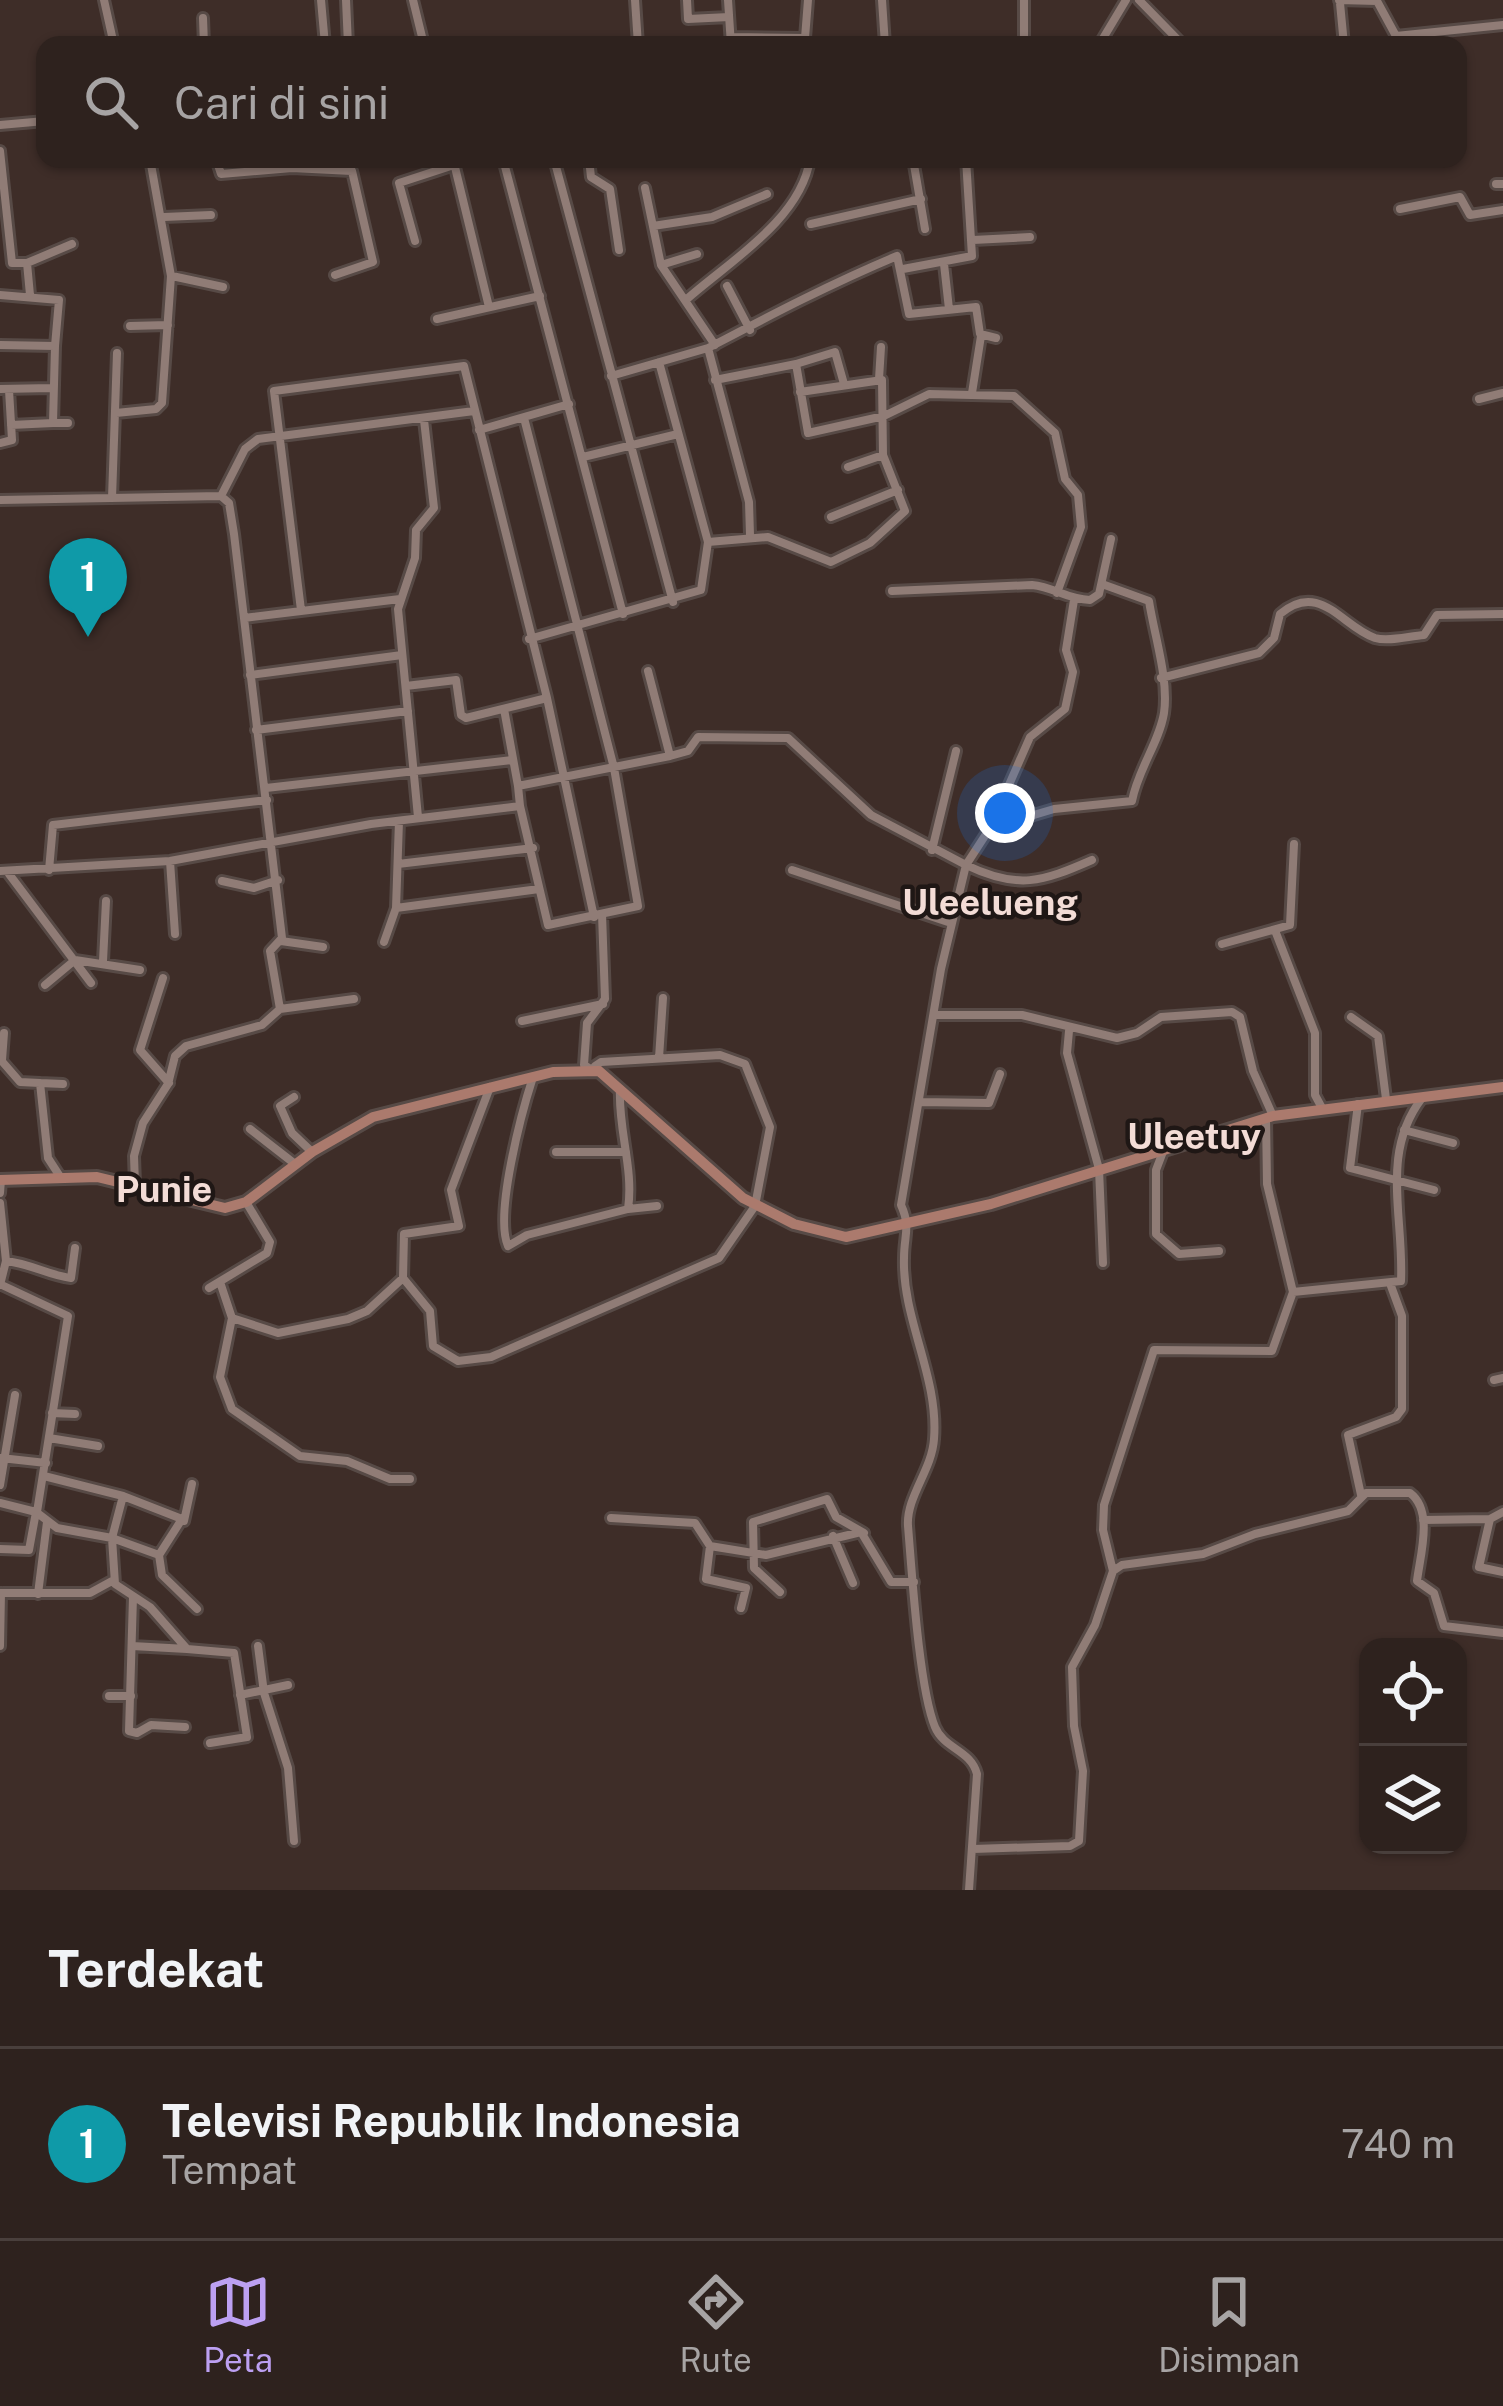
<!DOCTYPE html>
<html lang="id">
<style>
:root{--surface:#2e221e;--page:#3a2f2b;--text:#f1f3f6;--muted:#a7a4a4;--line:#493f3c;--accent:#bca0f2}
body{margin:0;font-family:"Public Sans",sans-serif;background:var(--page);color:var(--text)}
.controls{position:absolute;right:36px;bottom:36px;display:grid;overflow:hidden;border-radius:24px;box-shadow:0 3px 9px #0004}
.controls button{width:108px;height:108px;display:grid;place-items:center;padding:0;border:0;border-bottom:3px solid var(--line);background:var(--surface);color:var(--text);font:60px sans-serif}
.you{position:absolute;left:1005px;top:813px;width:42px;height:42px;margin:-30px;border:9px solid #fff;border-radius:50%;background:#1a73e8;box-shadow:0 0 0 18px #1a73e833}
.badge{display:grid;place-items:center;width:78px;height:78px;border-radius:50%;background:var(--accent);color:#fff;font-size:39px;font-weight:700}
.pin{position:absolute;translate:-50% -99px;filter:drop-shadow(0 3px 6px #0008)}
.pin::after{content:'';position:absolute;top:63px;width:42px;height:36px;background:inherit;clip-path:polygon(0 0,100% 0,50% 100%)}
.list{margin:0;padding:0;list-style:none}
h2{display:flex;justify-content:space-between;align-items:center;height:156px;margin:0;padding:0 48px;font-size:51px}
h2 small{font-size:39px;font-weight:400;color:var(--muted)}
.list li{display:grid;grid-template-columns:78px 1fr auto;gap:36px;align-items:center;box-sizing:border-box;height:192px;padding:0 48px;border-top:3px solid var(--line)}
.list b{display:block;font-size:45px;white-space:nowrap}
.list p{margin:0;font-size:39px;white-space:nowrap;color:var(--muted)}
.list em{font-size:39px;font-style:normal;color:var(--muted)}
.icon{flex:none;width:66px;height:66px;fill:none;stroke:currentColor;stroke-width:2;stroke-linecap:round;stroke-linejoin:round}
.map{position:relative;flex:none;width:1503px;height:1890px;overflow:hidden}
.search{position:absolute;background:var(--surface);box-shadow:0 3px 9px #0004;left:36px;right:36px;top:36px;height:132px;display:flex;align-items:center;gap:30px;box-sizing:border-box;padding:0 42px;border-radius:24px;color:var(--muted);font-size:45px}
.sheet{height:348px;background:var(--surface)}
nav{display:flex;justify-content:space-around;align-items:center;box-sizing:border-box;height:168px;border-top:3px solid var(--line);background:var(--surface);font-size:33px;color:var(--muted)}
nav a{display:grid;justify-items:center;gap:6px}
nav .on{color:var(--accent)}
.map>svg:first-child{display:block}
</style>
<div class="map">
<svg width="1503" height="1890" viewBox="0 0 1503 1890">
<rect width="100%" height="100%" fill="#3e2d28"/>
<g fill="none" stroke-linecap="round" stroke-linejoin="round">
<defs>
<path id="street" d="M104,0L114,45
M321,0L325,45
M346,0L348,45
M413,0L424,45
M635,0L638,45
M687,0L688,19L729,17
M728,0L731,45
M882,0L885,45
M1024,0V45
M1139,0L1183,45
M1339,0L1377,1L1396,36L1503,25
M1340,3L1344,45
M203,18L204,45
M731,37L805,38L808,0
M1099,45L1126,0
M0,125L45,121
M0,151L12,263H27L72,244
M216,159L221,174L292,168L352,171L373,262L335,275
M453,159L489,307
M503,159L623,614
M554,159L673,602
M589,159L591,177L610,189L619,250
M913,159L925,229
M1496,184H1503
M645,188L661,265L715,345
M1400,209L1460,197L1470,215L1503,210
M164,217L211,215
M811,224L921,199
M653,226L712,217L767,194
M973,240L1030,237
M415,241L399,183L454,165
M27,263L30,295
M944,264L949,309
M661,265L697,254
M903,269L972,256L966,159
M172,276L223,287
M727,286L750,330
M0,295L59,300L55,346
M687,299C730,261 801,219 810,159
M437,319L540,296
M130,326L168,325
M0,345L55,346L53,423L11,425
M708,348C771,315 830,284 897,256L909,314L976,307L980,334L996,338
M796,364L835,352L844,384
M611,376L708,348L749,502L750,535
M879,379L881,347
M715,380L796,364L808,433L884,416L929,394L1014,396L1055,433L1065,479L1078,495L1081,527L1057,593
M0,389L52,388
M972,393L981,336
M1479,399L1503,393
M116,413L156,409L162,403L171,276L150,159
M53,423H68
M479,430L569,404
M0,443L12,440L9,390
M583,457L678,434
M848,467L883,455
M221,496L245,449L258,439L474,411
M112,498L117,353
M0,500L221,496
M831,517L898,490
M708,542L768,537L831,562L870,543L905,511L883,455L882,380L800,392
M892,591L1032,585C1054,587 1066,599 1090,600L1099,594L1111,539
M1074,600L1066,650L1073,672L1065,709L1030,737L990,828L966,865C1018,890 1042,882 1092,860
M301,610L274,391L464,366L547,698L594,917
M244,618L400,599
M529,639L701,590L708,542L659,362
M648,671L670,756
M250,675L402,655
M1161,678L1259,653L1274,638L1280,614C1320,580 1342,627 1375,638C1389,642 1409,636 1424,635L1437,615L1503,614
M406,686L456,680L461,715L466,718L547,698
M504,709L518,786
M256,730L408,711
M266,788L513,760
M520,806L548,925L638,906L614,768L524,418
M418,817L398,609L415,558L416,530L434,508L424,420
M990,828L1054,809L1132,801C1138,769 1159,743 1164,713C1169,679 1154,634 1149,601L1102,584
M932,850L956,751
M170,861L175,934
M398,864L533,848
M49,870L53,825L267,800
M792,870L951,923
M0,871L170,861L371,824L520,806L518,786L670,756L688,751L698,737L788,738L871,815L966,865L941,969L901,1205C911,1227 904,1235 904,1258C902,1319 939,1377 934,1439C932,1470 906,1497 908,1526C912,1573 919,1688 935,1727C944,1749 971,1750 977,1774L969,1890
M9,874L91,983
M222,881L254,888L278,880
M396,908L539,889
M1276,933L1315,1033V1095L1322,1108
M281,941L323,947
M384,942L396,908L399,821
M1222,944L1290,925L1294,844
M103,961L106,901
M163,978L140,1050L169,1083
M45,985L75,960L140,970
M280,1009L354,999
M934,1015H1022L1117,1038L1137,1033L1161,1017L1232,1012L1240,1017L1253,1071L1273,1116
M1351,1017L1378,1036L1386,1099
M522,1021L603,1004
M1069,1031L1067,1053L1099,1169L1103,1263
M659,1058L663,998
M0,1059L20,1082L40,1083L48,1158L59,1175
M2,1060L4,1033
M592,1070L584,1065L587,1023L605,999L602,914
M533,1077C522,1111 494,1215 508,1246L527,1235L628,1209C634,1169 618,1130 620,1089
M40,1083L63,1084
M294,1097L280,1106L292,1133L312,1152
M919,1102L989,1103L1000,1074
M1358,1104L1350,1168L1434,1190
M250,1129L295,1164
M1404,1130L1453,1143
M1164,1149L1156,1170V1234L1179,1254L1219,1251
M556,1152H626
M135,1185L134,1156L143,1123L168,1084L175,1056L186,1046L262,1025L280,1009L270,951L282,938L234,534L229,503L221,496
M0,1193L1,1180
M0,1203L6,1261L0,1285
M628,1209L657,1206
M6,1261C32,1264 47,1275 71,1278L75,1248
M403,1278L404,1234L459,1226L451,1190L490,1087
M220,1282L232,1318L278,1333L348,1319L367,1311L403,1278L430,1311L433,1346L458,1361L491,1357L719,1258L755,1206L770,1127L745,1064L720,1055L601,1062L595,1066L598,1070
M4,1286L68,1316L37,1512
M209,1288L267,1253L270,1242L246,1202
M1293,1292L1401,1281C1404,1216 1380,1153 1422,1098
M232,1318L220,1377L232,1409L300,1456L347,1461L390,1479H410
M1494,1380L1503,1378
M52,1413L75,1414
M49,1438L98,1446
M1,1458L46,1463
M44,1476L123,1496L112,1538L159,1555L162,1575L197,1609
M0,1485L15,1395
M1361,1495L1348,1435L1396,1417L1402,1409V1316L1391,1286
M123,1496L182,1519L159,1555
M0,1503L36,1512L57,1528L112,1538L115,1584L150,1607L187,1649L234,1653L247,1737L210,1743
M611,1518L695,1523L710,1546L766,1555L861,1532L891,1582H914
M1490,1519L1479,1567L1503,1572
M1423,1520L1490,1519L1503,1512
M184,1521L192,1484
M833,1536L853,1583
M710,1546L706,1579L746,1588L741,1608
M0,1549L29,1550L36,1512
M1113,1571L1103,1530L1104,1505L1154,1350L1272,1351L1293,1292L1267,1184L1266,1118
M780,1592L754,1568L753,1522L827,1499L836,1517L864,1533
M3,1593H90L112,1581
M38,1594L47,1522
M133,1597L129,1731L137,1733L151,1725L185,1727
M0,1646L1,1593
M132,1646L187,1649
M258,1646L264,1693L288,1768L294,1841
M240,1695L288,1685
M109,1696H131
M973,1849L1070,1846L1079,1841L1083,1771L1074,1726L1072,1667L1095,1625L1113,1571L1122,1565L1203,1554L1255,1534L1348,1511L1366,1493H1410C1434,1511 1420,1555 1417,1581L1434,1593L1444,1626L1503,1633"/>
<path id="secondary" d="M0,1180L97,1177L225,1208L246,1202L312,1152L373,1117L553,1072L599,1071L743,1198L794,1224L846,1237L991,1204L1273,1116L1503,1087"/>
</defs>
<use href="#street" stroke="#574a46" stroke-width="14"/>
<use href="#secondary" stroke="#574a46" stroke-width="16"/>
<use href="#street" stroke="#907c76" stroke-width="8"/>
<use href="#secondary" stroke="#ab7a6d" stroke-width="10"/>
</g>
<g text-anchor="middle" stroke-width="9" stroke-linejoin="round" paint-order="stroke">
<g font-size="36" font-weight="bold" fill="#f3dcd6" stroke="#1f1715">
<text x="990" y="915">Uleelueng</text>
<text x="1194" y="1149">Uleetuy</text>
<text x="164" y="1202">Punie</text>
</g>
</g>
</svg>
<div class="controls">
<button><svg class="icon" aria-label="locate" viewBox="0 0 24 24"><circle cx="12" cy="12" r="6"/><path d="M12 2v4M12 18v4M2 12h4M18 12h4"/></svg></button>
<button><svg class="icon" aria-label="layers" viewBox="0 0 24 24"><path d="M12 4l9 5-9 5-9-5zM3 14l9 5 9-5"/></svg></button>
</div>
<div class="you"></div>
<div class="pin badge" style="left:88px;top:637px;background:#0f9aa8">1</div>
<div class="search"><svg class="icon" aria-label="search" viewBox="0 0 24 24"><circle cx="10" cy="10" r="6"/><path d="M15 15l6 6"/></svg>Cari di sini</div>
</div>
<section class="sheet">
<h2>Terdekat<small></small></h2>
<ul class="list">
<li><span class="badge" style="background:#0f9aa8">1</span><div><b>Televisi Republik Indonesia</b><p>Tempat</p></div><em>740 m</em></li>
</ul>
</section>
<nav>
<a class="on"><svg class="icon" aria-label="map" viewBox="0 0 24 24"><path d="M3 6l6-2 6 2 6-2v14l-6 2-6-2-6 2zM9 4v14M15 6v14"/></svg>Peta</a>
<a><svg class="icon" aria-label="directions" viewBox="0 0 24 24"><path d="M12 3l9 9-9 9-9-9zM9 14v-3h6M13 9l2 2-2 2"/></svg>Rute</a>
<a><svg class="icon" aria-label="saved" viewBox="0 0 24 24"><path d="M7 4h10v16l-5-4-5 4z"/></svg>Disimpan</a>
</nav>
